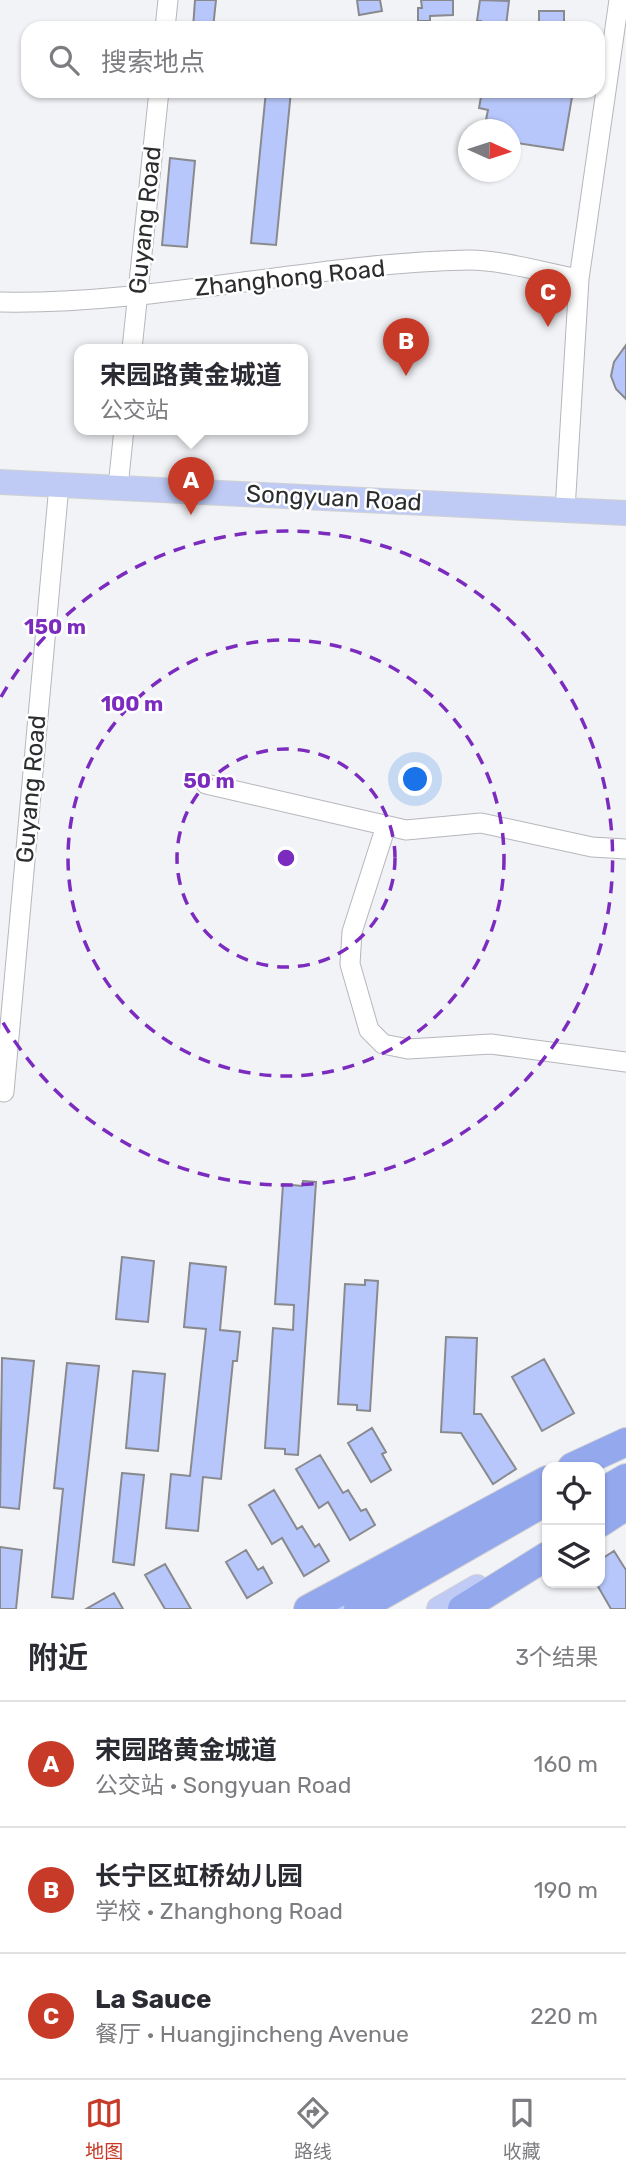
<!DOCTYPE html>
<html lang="zh">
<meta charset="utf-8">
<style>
:root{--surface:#fff;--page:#f7f7f7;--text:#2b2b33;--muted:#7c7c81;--line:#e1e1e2;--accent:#c63a27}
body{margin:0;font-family:Rubik,"Noto Sans SC",sans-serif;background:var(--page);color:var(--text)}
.controls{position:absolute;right:21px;bottom:21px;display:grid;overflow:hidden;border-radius:14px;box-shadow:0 2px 5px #0004}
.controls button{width:63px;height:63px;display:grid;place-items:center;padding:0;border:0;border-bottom:2px solid var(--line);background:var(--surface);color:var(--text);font:35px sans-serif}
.compass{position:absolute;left:458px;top:119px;width:63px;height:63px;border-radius:50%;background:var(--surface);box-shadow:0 2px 5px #0004;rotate:93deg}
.you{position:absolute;left:416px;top:780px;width:24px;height:24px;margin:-18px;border:5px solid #fff;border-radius:50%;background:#1a73e8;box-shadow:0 0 0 10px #1a73e833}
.badge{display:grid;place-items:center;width:46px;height:46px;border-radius:50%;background:var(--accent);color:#fff;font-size:23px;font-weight:700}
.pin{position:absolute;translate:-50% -58px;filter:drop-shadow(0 2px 4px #0008)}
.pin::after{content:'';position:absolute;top:37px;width:24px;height:21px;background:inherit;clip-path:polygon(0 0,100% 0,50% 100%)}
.popup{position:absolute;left:74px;top:344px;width:234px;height:91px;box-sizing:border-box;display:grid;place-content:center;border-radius:14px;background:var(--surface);filter:drop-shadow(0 2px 5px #0005);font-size:23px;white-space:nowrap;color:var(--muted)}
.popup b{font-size:26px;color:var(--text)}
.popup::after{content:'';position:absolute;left:50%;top:100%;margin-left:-14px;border:14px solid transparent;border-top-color:var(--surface)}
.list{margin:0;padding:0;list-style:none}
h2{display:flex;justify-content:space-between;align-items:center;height:91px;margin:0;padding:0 28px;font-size:30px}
h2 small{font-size:23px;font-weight:400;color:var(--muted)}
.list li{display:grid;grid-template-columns:46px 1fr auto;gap:21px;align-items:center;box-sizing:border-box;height:126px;padding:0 28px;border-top:2px solid var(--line)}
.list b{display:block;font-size:26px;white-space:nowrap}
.list p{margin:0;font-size:23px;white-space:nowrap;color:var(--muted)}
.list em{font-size:23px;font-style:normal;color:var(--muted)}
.icon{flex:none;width:38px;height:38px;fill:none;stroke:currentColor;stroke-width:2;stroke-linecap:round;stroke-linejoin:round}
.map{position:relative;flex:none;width:626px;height:1609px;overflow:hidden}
.search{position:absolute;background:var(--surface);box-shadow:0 2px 5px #0004;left:21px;right:21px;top:21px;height:77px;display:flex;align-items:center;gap:18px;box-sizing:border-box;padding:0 24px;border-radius:21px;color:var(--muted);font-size:26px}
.sheet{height:469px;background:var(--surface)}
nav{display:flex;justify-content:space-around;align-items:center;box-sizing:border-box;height:98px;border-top:2px solid var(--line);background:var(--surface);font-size:19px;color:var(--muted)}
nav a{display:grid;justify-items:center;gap:4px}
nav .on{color:var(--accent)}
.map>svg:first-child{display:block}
</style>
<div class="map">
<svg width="626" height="1609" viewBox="0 0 626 1609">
<rect width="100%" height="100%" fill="#f2f3f7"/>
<path fill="#b8c7fb" stroke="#898a8e" stroke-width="2" d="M195,0H216L213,28H193Z
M357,0H380L382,11L359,15Z
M421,0H453V15L430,16V21H418V8H422Z
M480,0L509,1L506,26L482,25L481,21H477Z
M539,11H564V28H543V23H539Z
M266,91H291L276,245L251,243Z
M482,91H573L563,150L510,142V130H484L488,110L479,108Z
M170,158L195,161L187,247L162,245Z
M626,345V399L616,389L611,376L614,362Z
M303,1181L316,1182L298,1455L285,1454V1449L265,1448L273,1328L293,1330L294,1305L275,1304L283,1184L302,1186Z
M122,1257L154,1261L148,1322L116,1319Z
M190,1263L226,1267L220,1330L240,1332L237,1361H233L221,1479L203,1477L198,1531L166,1528L171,1474L190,1476L206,1329L184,1327Z
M365,1280L378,1281L370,1411L357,1410V1405L338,1404L345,1284L365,1285Z
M446,1337L477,1338L474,1414H481L516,1469L493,1484L461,1433L441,1432Z
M2,1358L34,1361L19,1509L0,1507Z
M544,1359L574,1413L542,1431L512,1377Z
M67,1363L99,1366L73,1599L52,1597L63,1489L54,1488Z
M133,1371L165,1374L158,1451L126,1448Z
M372,1428L386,1452L382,1454L391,1470L371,1482L348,1443Z
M320,1455L343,1493L348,1490L361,1511L366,1509L375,1525L350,1540L328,1502L319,1508L296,1469Z
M122,1473L144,1475L134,1565L113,1562Z
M274,1490L297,1529L302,1526L315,1547L319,1544L329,1561L304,1576L282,1538L272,1544L249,1505Z
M0,1547L22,1550L16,1609H0Z
M246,1550L258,1570L263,1567L272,1583L247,1598L226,1562Z
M614,1551L626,1570V1609H611L596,1583H600V1560Z
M165,1564L191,1609H165L145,1575Z
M114,1593L123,1609H86Z"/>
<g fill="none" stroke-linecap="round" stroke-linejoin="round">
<defs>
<path id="minor" d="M165,28L168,0
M0,302C157,305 312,263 469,260C502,260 546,273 579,279
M132,349L159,91
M118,487L124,429
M565,510L579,279L619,0
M206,784L406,830L481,823L592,847L626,849
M386,826L352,932L350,964L369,1030L383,1044L408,1049L491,1044L626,1062
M4,1092L59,485"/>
<path id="major" d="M0,482L626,513
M338,1609L371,1589
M439,1609L477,1587"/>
<path id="highway" d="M572,1467L626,1442
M600,1493L626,1478
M600,1523L626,1506
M308,1609L547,1480
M358,1609L547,1501
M462,1609L547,1556"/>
</defs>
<use href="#minor" stroke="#b6b7bc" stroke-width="21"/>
<use href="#major" stroke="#d1d1d1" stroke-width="26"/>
<use href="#highway" stroke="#d1d1d1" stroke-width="30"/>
<use href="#minor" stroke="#fff" stroke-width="19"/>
<use href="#major" stroke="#bfcbf4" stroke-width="24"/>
<use href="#highway" stroke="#94a9ed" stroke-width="28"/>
</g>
<g fill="none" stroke="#7b2cbf" stroke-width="3.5" stroke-dasharray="12 9">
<circle cx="286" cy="858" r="109"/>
<circle cx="286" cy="858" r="218"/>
<path d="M1 697A327 327 0 1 1 1 1019"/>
</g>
<g text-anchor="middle" stroke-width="5" stroke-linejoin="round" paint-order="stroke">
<g font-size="24" fill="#2c2d2f" stroke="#fff">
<text transform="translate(145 220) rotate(-84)" y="8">Guyang Road</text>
<text transform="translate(290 278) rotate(-6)" y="8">Zhanghong Road</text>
<text transform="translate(334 498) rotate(3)" y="8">Songyuan Road</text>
<text transform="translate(31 789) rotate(-85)" y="8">Guyang Road</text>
</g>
</g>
<circle cx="286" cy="858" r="10" fill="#7b2cbf" stroke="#fff" stroke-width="3.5"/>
<g font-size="21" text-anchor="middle" font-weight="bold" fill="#7b2cbf" stroke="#fff" stroke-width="5" stroke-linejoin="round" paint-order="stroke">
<text x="55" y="634">150 m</text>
<text x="132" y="711">100 m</text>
<text x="209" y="788">50 m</text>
</g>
</svg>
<div class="controls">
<button><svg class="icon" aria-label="locate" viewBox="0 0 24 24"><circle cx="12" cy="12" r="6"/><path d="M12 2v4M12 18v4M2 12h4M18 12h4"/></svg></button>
<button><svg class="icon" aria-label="layers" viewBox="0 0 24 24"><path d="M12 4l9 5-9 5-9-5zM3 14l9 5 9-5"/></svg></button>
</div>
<svg class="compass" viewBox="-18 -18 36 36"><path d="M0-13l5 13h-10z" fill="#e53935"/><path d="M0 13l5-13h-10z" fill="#7c7c81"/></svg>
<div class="you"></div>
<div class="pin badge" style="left:191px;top:515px">A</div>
<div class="popup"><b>宋园路黄金城道</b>公交站</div>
<div class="pin badge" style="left:406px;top:376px">B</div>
<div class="pin badge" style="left:548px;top:327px">C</div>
<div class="search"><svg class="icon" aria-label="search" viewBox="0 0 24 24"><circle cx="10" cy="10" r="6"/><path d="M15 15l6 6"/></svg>搜索地点</div>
</div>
<section class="sheet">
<h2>附近<small>3个结果</small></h2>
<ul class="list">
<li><span class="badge">A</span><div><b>宋园路黄金城道</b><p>公交站 · Songyuan Road</p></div><em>160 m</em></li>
<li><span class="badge">B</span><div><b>长宁区虹桥幼儿园</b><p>学校 · Zhanghong Road</p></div><em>190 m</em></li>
<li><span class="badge">C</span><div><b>La Sauce</b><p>餐厅 · Huangjincheng Avenue</p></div><em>220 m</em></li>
</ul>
</section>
<nav>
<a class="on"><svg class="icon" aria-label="map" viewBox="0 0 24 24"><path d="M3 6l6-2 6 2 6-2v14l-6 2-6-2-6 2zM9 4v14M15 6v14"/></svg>地图</a>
<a><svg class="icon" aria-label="directions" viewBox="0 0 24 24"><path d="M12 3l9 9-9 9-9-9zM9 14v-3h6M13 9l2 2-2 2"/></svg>路线</a>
<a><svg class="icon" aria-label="saved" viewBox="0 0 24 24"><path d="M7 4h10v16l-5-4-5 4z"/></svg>收藏</a>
</nav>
